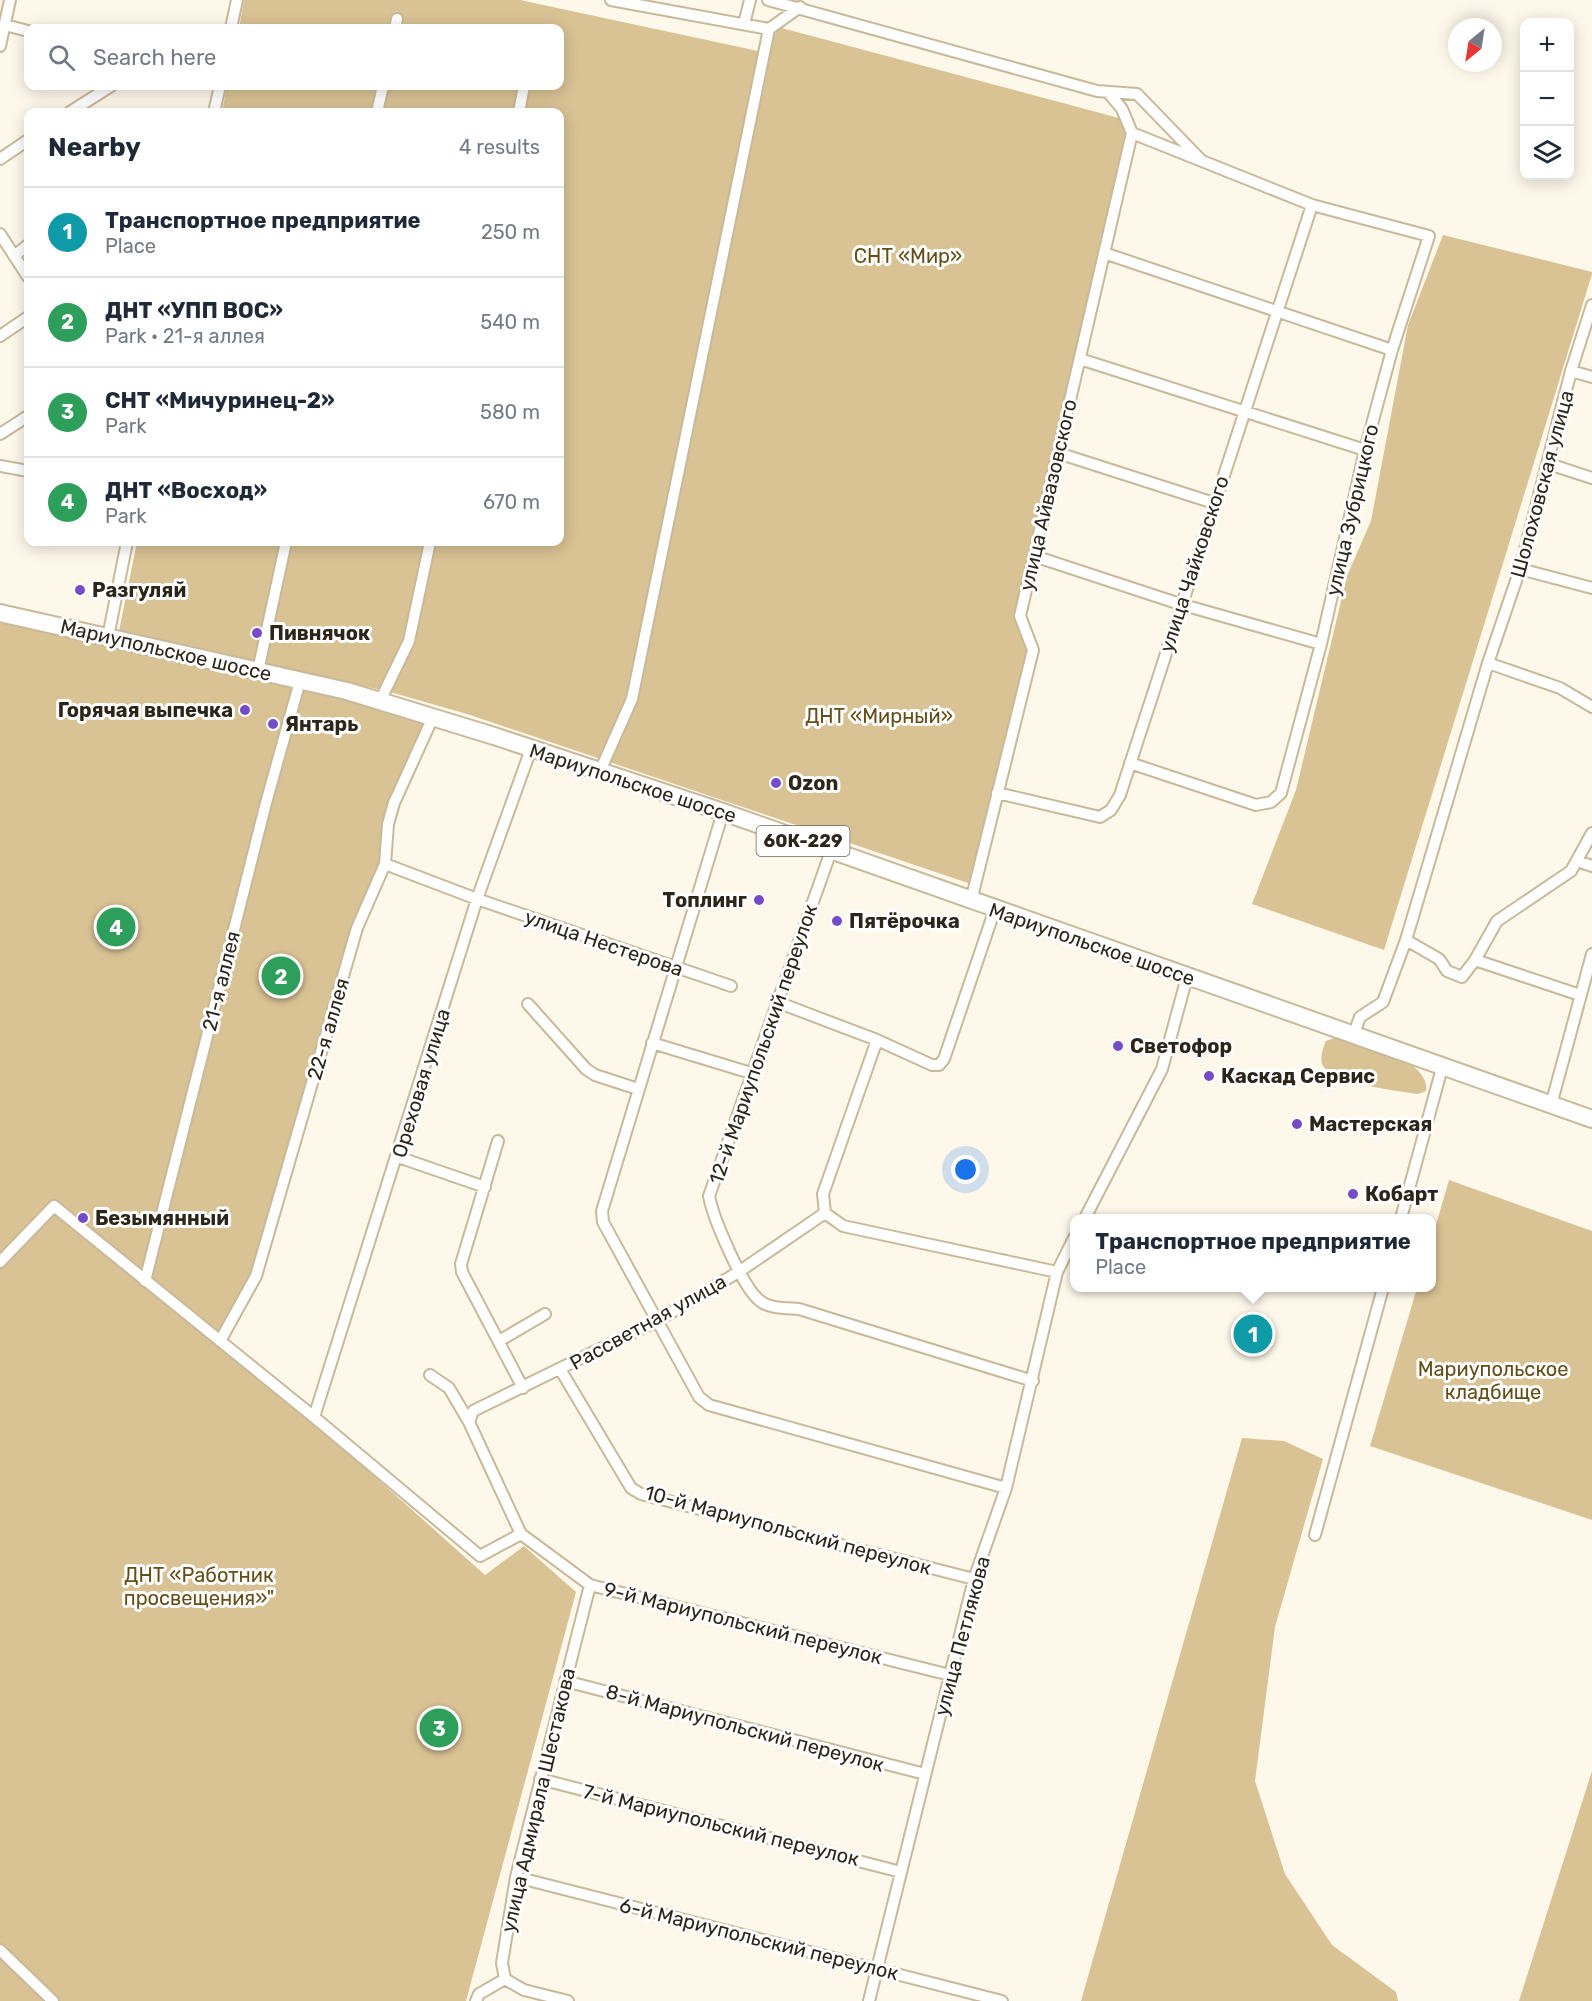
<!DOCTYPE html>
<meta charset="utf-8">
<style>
:root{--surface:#fff;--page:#f6f6f7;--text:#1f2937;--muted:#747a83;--line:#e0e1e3;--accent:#2563eb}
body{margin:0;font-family:Rubik,sans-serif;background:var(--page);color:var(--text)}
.controls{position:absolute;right:18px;top:18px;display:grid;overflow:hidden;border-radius:12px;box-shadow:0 3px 15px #0003}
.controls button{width:54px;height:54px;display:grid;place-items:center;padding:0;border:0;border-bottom:2px solid var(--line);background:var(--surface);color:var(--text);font:30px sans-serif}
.compass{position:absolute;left:1448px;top:18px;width:54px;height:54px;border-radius:50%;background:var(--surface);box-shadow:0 3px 15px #0003;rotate:210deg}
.you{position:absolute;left:966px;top:1170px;width:21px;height:21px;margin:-15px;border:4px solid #fff;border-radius:50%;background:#1a73e8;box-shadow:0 0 0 9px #1a73e833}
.badge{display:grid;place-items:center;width:39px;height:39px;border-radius:50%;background:var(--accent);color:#fff;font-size:20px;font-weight:700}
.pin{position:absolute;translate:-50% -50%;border:3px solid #fff;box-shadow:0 2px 6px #0006}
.popup{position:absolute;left:1070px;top:1214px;width:366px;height:78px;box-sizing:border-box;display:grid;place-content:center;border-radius:12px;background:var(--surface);filter:drop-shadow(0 2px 4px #0005);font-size:20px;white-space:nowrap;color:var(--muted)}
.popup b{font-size:22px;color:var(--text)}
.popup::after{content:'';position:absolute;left:50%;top:100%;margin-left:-12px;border:12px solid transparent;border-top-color:var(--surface)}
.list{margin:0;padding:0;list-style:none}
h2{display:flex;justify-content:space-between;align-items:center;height:78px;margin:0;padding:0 24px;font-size:26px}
h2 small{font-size:20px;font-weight:400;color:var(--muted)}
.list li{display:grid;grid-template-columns:39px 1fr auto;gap:18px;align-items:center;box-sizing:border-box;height:90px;padding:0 24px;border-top:2px solid var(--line)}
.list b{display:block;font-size:22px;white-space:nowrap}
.list p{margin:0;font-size:20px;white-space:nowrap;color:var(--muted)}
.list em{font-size:20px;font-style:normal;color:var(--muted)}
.icon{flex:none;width:33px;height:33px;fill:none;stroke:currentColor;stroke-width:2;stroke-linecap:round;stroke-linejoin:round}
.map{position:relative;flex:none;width:1592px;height:2001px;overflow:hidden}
.search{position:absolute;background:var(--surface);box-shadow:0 3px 15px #0003;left:24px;top:24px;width:540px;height:66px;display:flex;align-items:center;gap:15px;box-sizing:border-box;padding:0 21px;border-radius:12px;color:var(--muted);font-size:22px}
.panel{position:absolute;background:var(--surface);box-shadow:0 3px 15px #0003;left:24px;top:108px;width:540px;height:438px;border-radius:12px}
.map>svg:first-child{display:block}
</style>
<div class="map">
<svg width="1592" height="2001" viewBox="0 0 1592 2001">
<rect width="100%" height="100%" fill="#fef8eb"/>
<path fill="#d9c294" d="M244,0H520L768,53L778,27L1130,121L1019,617L1032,650L971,884L467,714L390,692L119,631L137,542H560V112H222L227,86H560V28H239Z
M1443,235L1592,272V274L1384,950L1252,904L1296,790L1347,576L1371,521L1408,325Z
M0,621L293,686L430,724L394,803L381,863L256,1276L221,1346L308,1417L485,1575L524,1546L576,1592L466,2001H0Z
M1334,1038L1412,1065C1420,1072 1428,1080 1426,1091L1418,1094C1398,1091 1330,1083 1322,1064C1320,1057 1323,1047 1326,1041Z
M1449,1180L1592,1231V1520L1370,1446L1417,1288H1432V1239Z
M1242,1438L1284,1441L1323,1459L1275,1627L1255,1781L1285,1874L1332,1945L1396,1992L1398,2001H1081Z
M1592,1771V2001H1519Z"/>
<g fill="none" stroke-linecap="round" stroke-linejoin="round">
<defs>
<path id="minor" d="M611,0L769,29
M768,0L1097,91L1137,94L1201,160
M744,24L750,0
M5,25L28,31
M231,28L237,0
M395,28L397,19
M0,46L10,0
M70,112L111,86
M214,112L220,86
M377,112L383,86
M519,112L524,86
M0,159L28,140
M0,234L28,277
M1104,253L1392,350
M14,256L28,245
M0,336L28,317
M1080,359L1365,450
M1571,371L1592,377
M0,434L28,416
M1058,453L1214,503
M1549,464L1592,478
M0,466L28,471
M1034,556L1180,604L1321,644
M1520,569L1592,588
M108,637L127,542
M1488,663L1560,688L1592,707
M258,671L286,542
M380,701L409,641L430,542
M1130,763L1256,805L1271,802L1281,793L1321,644L1365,450L1392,350L1429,236L1312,205L1132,133
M600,771L632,699L769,29L800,7
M997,793L1100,817L1111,810L1120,795L1312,205
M723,812L602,1211L603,1222L699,1397L709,1405L1006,1488
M831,851L709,1196C713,1218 742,1286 759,1300C769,1309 786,1308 799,1309L1033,1381
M1577,861L1592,866
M385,864L477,899L731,986
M971,901L1033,650L1020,616L1132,133L1122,109L1108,92
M1406,940L1439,959L1447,971L1462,977L1475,960L1497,921L1571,871L1592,833
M1475,960L1580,995
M777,1002L877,1040L932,1065H939L944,1059L995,909
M528,1004L586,1069L595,1075L638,1089
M1353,1036L1360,1017L1383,1002L1406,940L1488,663L1520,569L1571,371L1592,305
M877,1040L823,1194L825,1213L843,1226L1057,1272
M652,1043L751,1073
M1551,1105L1592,954
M498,1141L461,1264L462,1272L523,1388
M398,1157L485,1187
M1085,1218L1162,1069L1187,977
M1401,1218L1442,1068
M0,1262L54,1206L314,1417L480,1556L521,1534
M145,1281L266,803L300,681
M220,1341L256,1276L357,928L385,864L388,824L394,803L433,717
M499,1341L545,1314
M560,1369L631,1488L641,1494L974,1579
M430,1375L449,1388L469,1422L521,1534L590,1585L950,1675
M314,1417L477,899L531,749
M469,1422L473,1411L657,1321L740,1271L825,1213
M1315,1535L1383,1288
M565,1681L925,1774
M540,1779L901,1872
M516,1877L1002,2001
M0,1950L53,2001
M505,1979L502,1963L516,1877L590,1585
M505,1979L524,1990L568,2001
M476,2001L479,1994L505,1979
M869,2001L974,1579L1006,1488L1057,1272L1074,1238"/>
<path id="primary" d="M0,613L347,691L494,736L723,812L1592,1119"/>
</defs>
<use href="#minor" stroke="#c8b99a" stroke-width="14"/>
<use href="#primary" stroke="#c8b99a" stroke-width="20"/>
<use href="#minor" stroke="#fff" stroke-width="10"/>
<use href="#primary" stroke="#fff" stroke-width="16"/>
</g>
<g fill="#754cc5" stroke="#fff" stroke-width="2">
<circle cx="80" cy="590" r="6"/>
<circle cx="257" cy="633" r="6"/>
<circle cx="245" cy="710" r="6"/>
<circle cx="273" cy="724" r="6"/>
<circle cx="776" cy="783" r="6"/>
<circle cx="759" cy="900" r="6"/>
<circle cx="837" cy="921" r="6"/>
<circle cx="1118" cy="1046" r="6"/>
<circle cx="1209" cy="1076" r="6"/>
<circle cx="1297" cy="1124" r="6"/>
<circle cx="1353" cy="1194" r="6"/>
<circle cx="83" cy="1218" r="6"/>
</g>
<g text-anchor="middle" stroke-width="6" stroke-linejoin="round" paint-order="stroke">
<rect fill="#fff" stroke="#6b675f" stroke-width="1.5" x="756.5" y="826" width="93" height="30" rx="4.5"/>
<g font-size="18" font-weight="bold" fill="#2c261a">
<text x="803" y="847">60К-229</text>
</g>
<g font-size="20" fill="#644d17" stroke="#fff">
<text x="908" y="263">СНТ «Мир»</text>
<text x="879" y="723">ДНТ «Мирный»</text>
<text x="1493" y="1376">Мариупольское<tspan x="1493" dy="23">кладбище</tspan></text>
<text x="199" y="1582">ДНТ «Работник<tspan x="199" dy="23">просвещения»"</tspan></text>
</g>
<g font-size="20" fill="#2c261a" stroke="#fff">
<text transform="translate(1542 484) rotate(-75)" y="7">Шолоховская улица</text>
<text transform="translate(1048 495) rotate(-77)" y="7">улица Айвазовского</text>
<text transform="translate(1352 510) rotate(-77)" y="7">улица Зубрицкого</text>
<text transform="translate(1194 564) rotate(-72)" y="7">улица Чайковского</text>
<text transform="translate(166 650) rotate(13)" y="7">Мариупольское шоссе</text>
<text transform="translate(633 783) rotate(18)" y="7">Мариупольское шоссе</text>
<text transform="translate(604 943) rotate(19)" y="7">улица Нестерова</text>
<text transform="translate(1092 944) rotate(19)" y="7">Мариупольское шоссе</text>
<text transform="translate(221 981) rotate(-76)" y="7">21-я аллея</text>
<text transform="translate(328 1029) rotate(-74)" y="7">22-я аллея</text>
<text transform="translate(763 1044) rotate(-71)" y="7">12-й Мариупольский переулок</text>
<text transform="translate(421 1083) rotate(-73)" y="7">Ореховая улица</text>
<text transform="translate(648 1322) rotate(-29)" y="7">Рассветная улица</text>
<text transform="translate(788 1530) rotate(15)" y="7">10-й Мариупольский переулок</text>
<text transform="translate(743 1623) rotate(14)" y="7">9-й Мариупольский переулок</text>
<text transform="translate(962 1636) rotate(-75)" y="7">улица Петлякова</text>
<text transform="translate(745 1728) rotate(15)" y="7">8-й Мариупольский переулок</text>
<text transform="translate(538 1800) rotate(-77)" y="7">улица Адмирала Шестакова</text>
<text transform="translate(721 1825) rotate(14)" y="7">7-й Мариупольский переулок</text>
<text transform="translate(759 1939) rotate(14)" y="7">6-й Мариупольский переулок</text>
</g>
<g font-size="20" font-weight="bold" fill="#2c261a" stroke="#fff" text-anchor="start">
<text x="92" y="597">Разгуляй</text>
<text x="269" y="640">Пивнячок</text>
<text x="233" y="717" text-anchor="end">Горячая выпечка</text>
<text x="285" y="731">Янтарь</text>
<text x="788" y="790">Ozon</text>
<text x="747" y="907" text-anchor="end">Топлинг</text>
<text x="849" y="928">Пятёрочка</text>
<text x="1130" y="1053">Светофор</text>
<text x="1221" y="1083">Каскад Сервис</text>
<text x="1309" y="1131">Мастерская</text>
<text x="1365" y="1201">Кобарт</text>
<text x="95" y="1225">Безымянный</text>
</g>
</g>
</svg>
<div class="controls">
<button>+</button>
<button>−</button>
<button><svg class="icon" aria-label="layers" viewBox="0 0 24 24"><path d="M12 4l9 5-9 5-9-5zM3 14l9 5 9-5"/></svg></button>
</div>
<svg class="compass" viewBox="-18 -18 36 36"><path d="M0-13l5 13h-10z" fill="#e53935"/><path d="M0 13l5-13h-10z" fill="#747a83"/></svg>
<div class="you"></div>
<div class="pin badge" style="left:1253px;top:1334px;background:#0f9aa8">1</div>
<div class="popup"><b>Транспортное предприятие</b>Place</div>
<div class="pin badge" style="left:281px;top:976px;background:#2e9e5b">2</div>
<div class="pin badge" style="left:439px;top:1728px;background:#2e9e5b">3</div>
<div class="pin badge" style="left:116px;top:927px;background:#2e9e5b">4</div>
<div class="search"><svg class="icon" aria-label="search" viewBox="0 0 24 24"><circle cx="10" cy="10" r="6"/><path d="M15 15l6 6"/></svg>Search here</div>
<section class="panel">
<h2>Nearby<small>4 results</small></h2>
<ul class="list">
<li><span class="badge" style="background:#0f9aa8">1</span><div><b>Транспортное предприятие</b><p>Place</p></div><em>250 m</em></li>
<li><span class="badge" style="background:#2e9e5b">2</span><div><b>ДНТ «УПП ВОС»</b><p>Park · 21-я аллея</p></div><em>540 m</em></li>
<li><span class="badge" style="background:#2e9e5b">3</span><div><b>СНТ «Мичуринец-2»</b><p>Park</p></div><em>580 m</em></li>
<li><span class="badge" style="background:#2e9e5b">4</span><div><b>ДНТ «Восход»</b><p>Park</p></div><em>670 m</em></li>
</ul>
</section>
</div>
